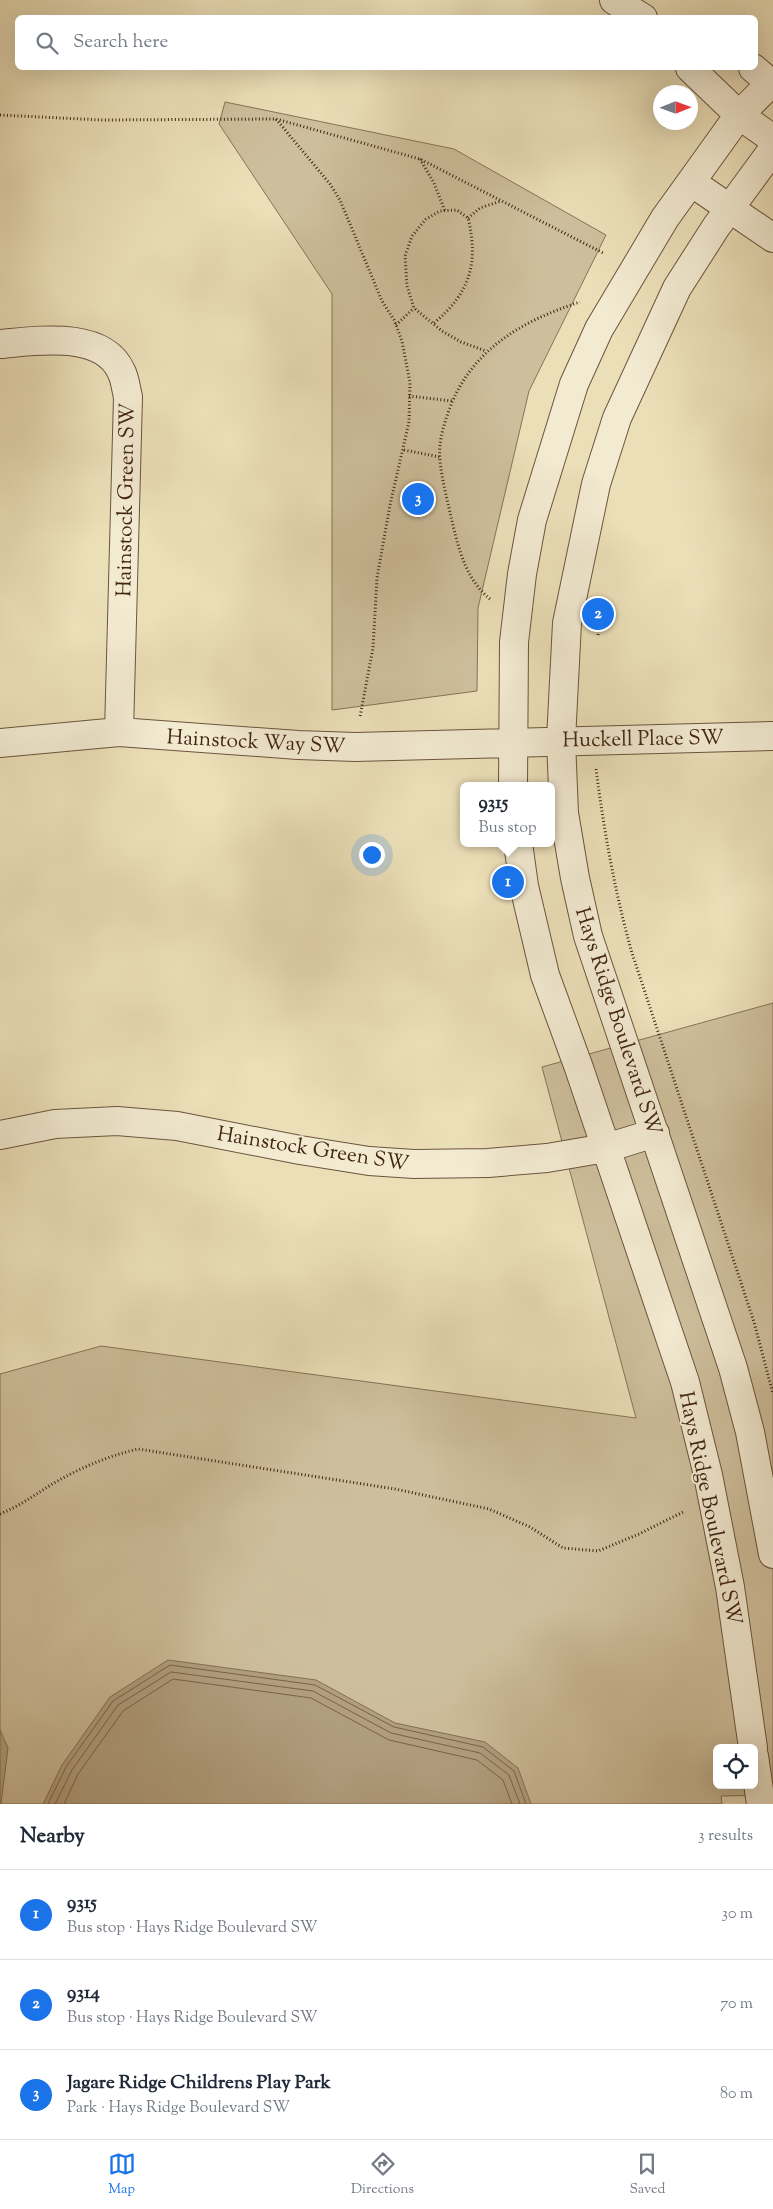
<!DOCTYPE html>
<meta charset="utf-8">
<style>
:root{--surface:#fff;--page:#f6f6f7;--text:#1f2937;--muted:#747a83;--line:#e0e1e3;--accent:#1a73e8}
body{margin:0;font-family:"Sorts Mill Goudy",serif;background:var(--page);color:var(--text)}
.controls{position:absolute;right:15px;bottom:15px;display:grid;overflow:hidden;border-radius:8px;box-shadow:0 5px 20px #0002}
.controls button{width:45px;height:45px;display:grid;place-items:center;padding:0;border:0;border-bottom:1px solid var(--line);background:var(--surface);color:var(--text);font:25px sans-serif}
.compass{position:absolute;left:653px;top:85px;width:45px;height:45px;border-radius:50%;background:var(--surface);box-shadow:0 5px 20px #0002;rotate:89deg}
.you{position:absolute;left:371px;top:854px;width:18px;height:18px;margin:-12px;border:4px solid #fff;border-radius:50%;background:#1a73e8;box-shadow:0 0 0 8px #1a73e833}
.badge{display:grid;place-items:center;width:32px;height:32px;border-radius:50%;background:var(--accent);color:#fff;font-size:16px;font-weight:700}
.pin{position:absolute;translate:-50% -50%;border:2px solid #fff;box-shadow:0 1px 5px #0006}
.popup{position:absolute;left:460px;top:782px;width:95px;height:65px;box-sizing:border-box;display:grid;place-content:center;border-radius:8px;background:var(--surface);filter:drop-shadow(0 1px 4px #0005);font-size:16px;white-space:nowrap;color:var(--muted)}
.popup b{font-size:19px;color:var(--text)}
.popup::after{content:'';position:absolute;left:50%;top:100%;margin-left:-10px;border:10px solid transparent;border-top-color:var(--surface)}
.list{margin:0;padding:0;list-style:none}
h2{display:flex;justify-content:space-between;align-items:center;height:65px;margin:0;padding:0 20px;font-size:21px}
h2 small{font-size:16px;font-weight:400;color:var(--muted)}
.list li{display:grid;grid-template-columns:32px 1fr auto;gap:15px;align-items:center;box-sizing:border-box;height:90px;padding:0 20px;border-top:1px solid var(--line)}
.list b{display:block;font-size:19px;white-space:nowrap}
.list p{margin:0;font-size:16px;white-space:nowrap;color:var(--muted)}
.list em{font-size:16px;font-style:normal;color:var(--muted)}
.icon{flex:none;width:28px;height:28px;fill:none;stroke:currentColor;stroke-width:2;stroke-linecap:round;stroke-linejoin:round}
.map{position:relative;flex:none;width:773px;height:1804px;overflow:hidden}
.search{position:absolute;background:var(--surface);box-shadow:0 5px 20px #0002;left:15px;right:15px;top:15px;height:55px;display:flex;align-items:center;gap:12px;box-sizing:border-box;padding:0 18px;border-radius:8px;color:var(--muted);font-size:19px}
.sheet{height:335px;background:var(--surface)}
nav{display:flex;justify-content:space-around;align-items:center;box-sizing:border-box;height:70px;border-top:1px solid var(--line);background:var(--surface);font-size:14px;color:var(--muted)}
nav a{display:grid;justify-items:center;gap:2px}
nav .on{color:var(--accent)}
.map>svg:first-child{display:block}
</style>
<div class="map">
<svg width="773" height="1804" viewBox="0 0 773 1804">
<rect width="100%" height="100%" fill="#ebdfb8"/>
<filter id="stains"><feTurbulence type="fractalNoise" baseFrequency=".004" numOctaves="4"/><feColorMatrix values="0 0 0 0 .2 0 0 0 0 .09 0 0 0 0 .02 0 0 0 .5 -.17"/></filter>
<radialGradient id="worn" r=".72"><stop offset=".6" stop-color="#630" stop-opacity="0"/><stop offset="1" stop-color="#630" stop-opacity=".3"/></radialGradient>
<path fill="#cebf9c" stroke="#887258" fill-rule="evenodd" d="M225,102L454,149L606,235L529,391L478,608L477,691L332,710V294L219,124Z
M773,1003V1795L721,1796L722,1804H0V1374L101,1346L636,1418L542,1067ZM717,1748H754V1785H717Z"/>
<path fill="#b2a080" stroke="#856f55" d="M168,1660L316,1680L395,1723L485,1742L518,1768L531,1804H43L62,1765L110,1697Z
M0,1730L8,1748L1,1804H0Z"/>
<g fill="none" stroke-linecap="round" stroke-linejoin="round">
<path stroke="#7a624a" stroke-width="1" d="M48,1804L66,1767L113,1701L170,1665L315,1685L394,1727L483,1747L514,1771L526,1804
M55,1804L72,1770L118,1705L171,1672L313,1691L391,1733L480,1753L509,1775L520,1804
M64,1804L78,1774L123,1711L173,1679L311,1698L389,1740L477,1760L503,1780L512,1804"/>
<defs>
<path id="minor" d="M614,0L643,18
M690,68L739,115L773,139
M753,68L773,85
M773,149L716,227L677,288L617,418L596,484L567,623L561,740L564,813L575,878L588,936L733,1368L750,1432L773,1554
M691,182L773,238
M0,344C36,341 102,330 121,371C125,378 126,389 128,397L119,732
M0,743L119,732L298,745L355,747L773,736
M513,786L514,642L522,574L532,520L574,384L599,329L665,218L739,115L773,81
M518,843L524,886L545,975L579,1068L685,1382L708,1475L730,1587L753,1748
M0,1135L55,1124L117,1121L177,1126L300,1150L369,1161L414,1164L488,1163L547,1158L606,1148L655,1133
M754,1756L761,1804"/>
</defs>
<use href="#minor" stroke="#6c543d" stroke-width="30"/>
<path stroke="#422514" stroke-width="3" stroke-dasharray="1 2.5" stroke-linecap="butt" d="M0,115L102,120L276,119L420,159L605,254
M276,119L330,184L340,200L382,301L394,320L402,341L410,383L409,422L390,505L377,578L373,648L360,717
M420,159L434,183L445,211
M468,218L480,208L501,201
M434,323C470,293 479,263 468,218L457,210L440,211L426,219L412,236L405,256L407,286L414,308L442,331L461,342L486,351
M396,325L414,308
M409,396L452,401
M404,450L440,457
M490,599C465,579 458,546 451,517C447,499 442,480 440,461C438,444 443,428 448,413C469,351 521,321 580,302
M598,635L602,612
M596,769C604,831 615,893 632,953L754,1322L773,1394
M0,1514C20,1506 36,1494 54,1483C80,1468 108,1456 138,1449L395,1489L489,1509L530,1527L563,1548L598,1551L639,1534L683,1512"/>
<use href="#minor" stroke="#f2ead1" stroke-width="28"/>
</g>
<g text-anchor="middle" stroke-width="4" stroke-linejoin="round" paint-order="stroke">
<g font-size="21" fill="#422514" stroke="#f2ead1">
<text transform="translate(125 500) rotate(-89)" y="7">Hainstock Green SW</text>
<text transform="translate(643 738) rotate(-1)" y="7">Huckell Place SW</text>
<text transform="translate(256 741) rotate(3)" y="7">Hainstock Way SW</text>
<text transform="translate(619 1021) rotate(72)" y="7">Hays Ridge Boulevard SW</text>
<text transform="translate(313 1148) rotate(9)" y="7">Hainstock Green SW</text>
<text transform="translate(711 1508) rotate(78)" y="7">Hays Ridge Boulevard SW</text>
</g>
</g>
<rect width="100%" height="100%" filter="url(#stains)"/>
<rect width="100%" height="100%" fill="url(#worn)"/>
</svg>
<div class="controls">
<button><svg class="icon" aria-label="locate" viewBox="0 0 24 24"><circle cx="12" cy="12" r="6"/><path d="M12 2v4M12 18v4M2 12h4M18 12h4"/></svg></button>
</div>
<svg class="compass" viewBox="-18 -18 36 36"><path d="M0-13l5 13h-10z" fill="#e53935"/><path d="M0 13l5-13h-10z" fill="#747a83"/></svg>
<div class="you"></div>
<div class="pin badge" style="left:508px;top:882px">1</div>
<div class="popup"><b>9315</b>Bus stop</div>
<div class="pin badge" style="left:598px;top:614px">2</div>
<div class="pin badge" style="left:418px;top:499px">3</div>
<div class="search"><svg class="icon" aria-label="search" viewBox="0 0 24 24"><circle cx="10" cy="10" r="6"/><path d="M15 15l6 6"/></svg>Search here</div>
</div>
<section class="sheet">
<h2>Nearby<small>3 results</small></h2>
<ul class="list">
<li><span class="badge">1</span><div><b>9315</b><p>Bus stop · Hays Ridge Boulevard SW</p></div><em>30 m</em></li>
<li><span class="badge">2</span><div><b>9314</b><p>Bus stop · Hays Ridge Boulevard SW</p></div><em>70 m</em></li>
<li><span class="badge">3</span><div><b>Jagare Ridge Childrens Play Park</b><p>Park · Hays Ridge Boulevard SW</p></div><em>80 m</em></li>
</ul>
</section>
<nav>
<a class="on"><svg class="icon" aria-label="map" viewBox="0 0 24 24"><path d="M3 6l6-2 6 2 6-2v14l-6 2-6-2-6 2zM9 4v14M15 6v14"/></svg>Map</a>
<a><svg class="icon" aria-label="directions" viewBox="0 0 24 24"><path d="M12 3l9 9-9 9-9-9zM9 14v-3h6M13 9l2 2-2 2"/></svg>Directions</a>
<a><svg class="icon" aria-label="saved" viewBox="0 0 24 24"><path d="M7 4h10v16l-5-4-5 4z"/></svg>Saved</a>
</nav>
